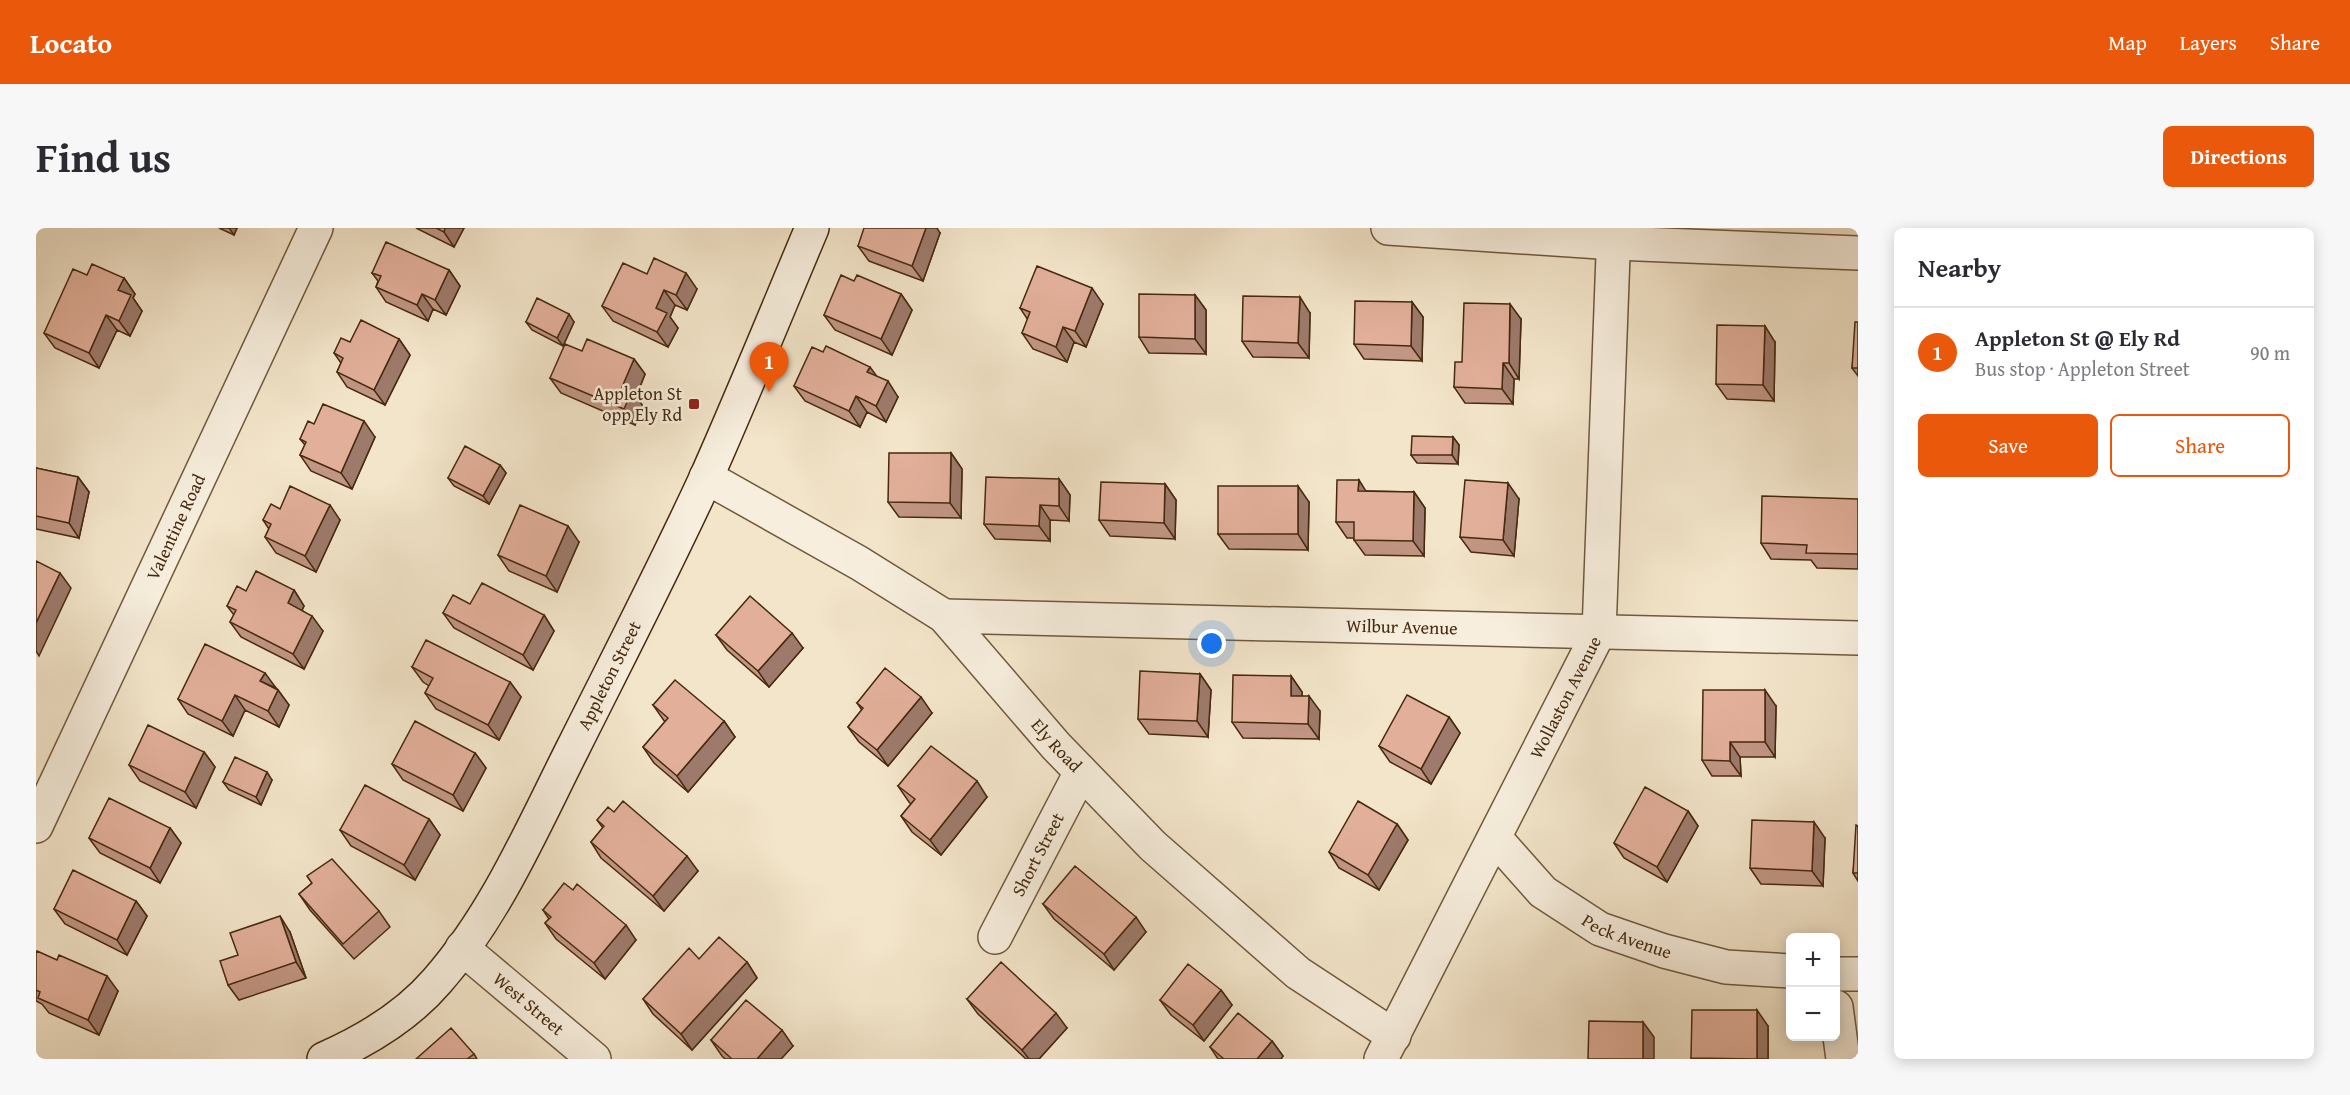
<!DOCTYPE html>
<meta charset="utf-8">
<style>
:root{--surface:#fff;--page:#f7f7f7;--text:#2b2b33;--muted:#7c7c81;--line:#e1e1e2;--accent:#ea580c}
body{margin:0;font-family:"Gentium Book Plus",serif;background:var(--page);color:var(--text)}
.controls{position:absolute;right:18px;bottom:18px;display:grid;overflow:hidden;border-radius:9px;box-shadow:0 3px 15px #0003}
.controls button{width:54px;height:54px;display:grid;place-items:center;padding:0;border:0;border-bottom:2px solid var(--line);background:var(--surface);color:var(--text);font:30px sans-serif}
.you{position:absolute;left:1176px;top:416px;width:21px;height:21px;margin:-15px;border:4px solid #fff;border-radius:50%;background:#1a73e8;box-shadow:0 0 0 9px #1a73e833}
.badge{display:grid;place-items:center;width:39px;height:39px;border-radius:50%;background:var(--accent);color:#fff;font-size:20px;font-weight:700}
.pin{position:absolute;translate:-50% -50px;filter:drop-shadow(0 2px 3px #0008)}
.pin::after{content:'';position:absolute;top:32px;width:21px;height:18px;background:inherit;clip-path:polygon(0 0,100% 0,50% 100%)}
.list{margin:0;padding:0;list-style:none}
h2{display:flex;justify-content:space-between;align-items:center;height:78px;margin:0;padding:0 24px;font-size:26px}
h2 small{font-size:20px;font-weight:400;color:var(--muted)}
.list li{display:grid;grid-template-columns:39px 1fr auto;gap:18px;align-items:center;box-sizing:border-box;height:90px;padding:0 24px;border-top:2px solid var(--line)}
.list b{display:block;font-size:22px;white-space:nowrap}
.list p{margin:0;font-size:20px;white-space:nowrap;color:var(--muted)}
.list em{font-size:20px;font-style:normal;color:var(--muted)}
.actions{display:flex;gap:12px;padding:18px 24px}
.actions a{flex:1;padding:14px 0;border:2px solid var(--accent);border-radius:9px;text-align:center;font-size:21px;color:var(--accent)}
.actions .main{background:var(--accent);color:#fff}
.map{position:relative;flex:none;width:1822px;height:831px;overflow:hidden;border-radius:9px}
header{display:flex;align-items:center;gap:36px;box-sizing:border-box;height:84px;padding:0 30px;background:var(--accent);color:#fff}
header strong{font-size:28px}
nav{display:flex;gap:33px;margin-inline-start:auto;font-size:21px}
.intro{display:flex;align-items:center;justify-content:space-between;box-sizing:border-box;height:144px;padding:0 36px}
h1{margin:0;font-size:42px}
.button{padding:15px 27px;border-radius:9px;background:var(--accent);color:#fff;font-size:21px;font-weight:700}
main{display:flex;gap:36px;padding:0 36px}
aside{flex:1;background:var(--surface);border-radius:9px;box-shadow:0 3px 15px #0003}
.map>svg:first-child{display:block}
</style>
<header>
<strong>Locato</strong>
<nav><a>Map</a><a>Layers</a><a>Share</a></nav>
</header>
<div class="intro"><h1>Find us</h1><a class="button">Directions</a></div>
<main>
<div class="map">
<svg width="1822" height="831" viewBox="0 0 1822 831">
<rect width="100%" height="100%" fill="#f3e5ca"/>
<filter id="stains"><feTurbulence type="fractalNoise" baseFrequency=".00333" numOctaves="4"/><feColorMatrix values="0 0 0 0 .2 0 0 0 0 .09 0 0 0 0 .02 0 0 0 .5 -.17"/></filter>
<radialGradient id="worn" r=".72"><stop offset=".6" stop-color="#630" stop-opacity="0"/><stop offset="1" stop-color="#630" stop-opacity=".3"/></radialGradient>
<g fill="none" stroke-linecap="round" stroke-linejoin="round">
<defs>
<g id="street">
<path d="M1352,0L1579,15L1822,25"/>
<path id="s1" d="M670,249L823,335L908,388L1020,518L1117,618L1262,745L1358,808"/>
<path id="s2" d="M908,388L1822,410"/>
<path id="s3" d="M0,598L280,0"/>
<path id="s4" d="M1459,610L1507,664L1564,701L1628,723L1690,739L1754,743"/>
<path id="s5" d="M959,709L1045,544"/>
<path id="s6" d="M426,720L558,831"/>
<path d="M1800,746H1822"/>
<path d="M1800,779L1807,831"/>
<path id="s7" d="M1345,831L1563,404L1578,0"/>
</g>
<g id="secondary">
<path id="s8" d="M288,831C329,813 371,788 401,753C460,686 497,599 537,520C582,430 628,341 670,250C707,167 741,83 776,0"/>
</g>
</defs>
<use href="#street" stroke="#70593d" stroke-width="36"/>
<use href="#secondary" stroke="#452a0e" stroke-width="36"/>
<use href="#street" stroke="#f7eedd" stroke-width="33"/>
<use href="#secondary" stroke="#f7eedd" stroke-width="33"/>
</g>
<path fill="#c29684" stroke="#452a0e" stroke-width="1.5" d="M183,0H201L198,7Z
M380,0H428L418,19Z
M904,5L887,53L833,33L822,18Z
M413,42L424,58L410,87L397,81L392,93L350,74L340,59L342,53L336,45Z
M611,46L661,61L651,82L639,77L634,89L642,100L632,119L577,93L566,78Z
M51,47L88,50L99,66L97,70L106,83L94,108L81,102L63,140L19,120L8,105Z
M818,53L865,66L876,82L856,127L799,102L788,87Z
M1159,67L1170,82V126L1113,125L1103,109Z
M1376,74L1387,89L1386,133L1328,131L1318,116Z
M1067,76L1050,119L1038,114L1031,134L997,121L986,105L992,92L984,80Z
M1274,85L1273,130L1217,129L1206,113Z
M1485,91L1483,151H1478L1477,176L1429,175L1418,159L1426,134Z
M490,94H538L527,118L496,102Z
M1822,94V148L1816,140Z
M363,111L374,127L349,177L311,159L301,144L305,135L298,125L314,114Z
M1739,114L1738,173L1691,171L1680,156Z
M546,123L598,131L609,146L600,169L607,178L599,197L525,165L514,150Z
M840,148L862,169L850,194L831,184L824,199L769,173L758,158Z
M278,196L339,209L316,261L275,243L264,227L269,217L264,211Z
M1417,209L1423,217L1422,236L1381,235L1375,227Z
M915,225L926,241L925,290L863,289L852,274Z
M464,237L470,245L453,276L418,258L412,250Z
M0,240L42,249L53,264L43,310L0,301Z
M1023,251L1034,267L1033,293L1014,292V313L959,311L948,296Z
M1129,256L1140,272L1139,311L1074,308L1063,292Z
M1330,263L1378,264L1389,280L1388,328L1329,327L1318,312V310H1311L1300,294Z
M1483,271L1478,328L1435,324L1424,309Z
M1822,271V341L1781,340L1775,332L1735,331L1725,315Z
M1273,274L1272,322L1193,321L1182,306Z
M244,281L304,292L280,344L240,325L229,309L233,301L227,292Z
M543,314L521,364L473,343L462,327Z
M258,362L268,378L266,382L287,403L268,441L205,409L194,394L198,387L191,378L210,363Z
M434,376L508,387L518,403L497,442L418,400L407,385Z
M680,407L767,420L733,459L691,422Z
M376,439L474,454L485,469L463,512L400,481L389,465L393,458L387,454Z
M1164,446L1175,462L1172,509L1113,506L1102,491Z
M1255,448L1266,464V468L1284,483L1283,511L1207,510L1196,494Z
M240,460L242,462L253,477L243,499L209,482L197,508L152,486L142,471Z
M821,475L896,485L852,538L823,514L812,499L826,482Z
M617,477L688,493L699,509L652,564L618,535L607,519L629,494Z
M1740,478L1739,529H1704L1705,548H1676L1666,532Z
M1413,489L1424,505L1395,556L1354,534L1343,518Z
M168,524L179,539L160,580L104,553L93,537Z
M439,525L450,540L427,583L367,552L356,536Z
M236,552L225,577L193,562L187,554Z
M862,558L951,569L905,627L876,604L865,588L875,576L873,574Z
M1652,583L1662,598L1631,654L1588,630L1578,615Z
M393,591L404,607L379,652L315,618L304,602Z
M561,592L662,643L628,683L565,630L555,614L567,600Z
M1361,596L1372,612L1343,662L1303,640L1293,624Z
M1822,598V653L1817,645Z
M134,600L145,615L124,655L64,625L53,610Z
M1789,610L1787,658L1725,656L1714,640Z
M271,648L343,683L354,699L318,731L274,682L263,666L276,655Z
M100,673L111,688L91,727L29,696L18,681Z
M1007,676L1110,704L1078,742L1018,691Z
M507,682L600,712L569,751L520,711L509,695L513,691Z
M254,704L270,750L203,772L192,757L202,727Z
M0,725L82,763L63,807L13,785L6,776L0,773Z
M663,731L711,734L721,750L656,822L617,786L607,771Z
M1185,762L1196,777L1168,813L1135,787L1124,772Z
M931,771L1031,800L1003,831H990L942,786Z
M1732,798V831H1656L1655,830Z
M675,812L757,818L745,831H689L686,828Z
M1236,813L1247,828L1245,831H1182L1174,819Z
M438,826L441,831H380Z"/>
<path fill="#9e7a6c" stroke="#452a0e" stroke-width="1.5" d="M193,0H201L198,7Z
M409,0H428L418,19L408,4Z
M890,0H901L904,5L887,53L876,38Z
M413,42L424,58L410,87L399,72Z
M650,45L661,61L651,82L640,67Z
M88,50L99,66L97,70L106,83L94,108L83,93L82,62Z
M1056,60L1067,76L1050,119L1039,103Z
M628,62L639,77L634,89L642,100L632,119L621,104L620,80Z
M386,66L397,81L392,93L381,77Z
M865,66L876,82L856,127L845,111Z
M1159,67L1170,82V126L1159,111Z
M1264,69L1274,85L1273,130L1262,115Z
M1376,74L1387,89L1386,133L1375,118Z
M1474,76L1485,91L1483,151L1473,135Z
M533,86L538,94L527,118L521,110Z
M70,87L81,102L63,140L53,125Z
M1729,98L1739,114L1738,173L1727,157Z
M1027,99L1038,114L1031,134L1020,119Z
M363,111L374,127L349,177L338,162Z
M598,131L609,146L600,169L607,178L599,197L588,181L586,159Z
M1467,135L1478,151L1477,176L1466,161Z
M834,139L845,154L831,144Z
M852,153L862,169L850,194L840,178Z
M820,168L831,184L824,199L813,183Z
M328,193L339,209L316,261L305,245Z
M1417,209L1423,217L1422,236L1416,227Z
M915,225L926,241L925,290L914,275Z
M464,237L470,245L453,276L447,268Z
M42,249L53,264L43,310L33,295Z
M1023,251L1034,267L1033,293L1023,278Z
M1323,252L1333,268L1322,263Z
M1472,255L1483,271L1478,328L1467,312Z
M1129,256L1140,272L1139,311L1128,295Z
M1262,258L1273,274L1272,322L1262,306Z
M1378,264L1389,280L1388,328L1377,313Z
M294,277L304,292L280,344L269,328Z
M1004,277L1014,292V313L1003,298Z
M532,298L543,314L521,364L510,348Z
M24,345L35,360L3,428L0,423V395Z
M258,362L268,378L262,390L252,375Z
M508,387L518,403L497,442L487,427Z
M276,388L287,403L268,441L257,426Z
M756,405L767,420L733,459L722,443Z
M229,445L240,460L224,453Z
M1164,446L1175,462L1172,509L1161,493Z
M1255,448L1266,464V483L1255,468Z
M474,454L485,469L463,512L452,497Z
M242,462L253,477L243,499L232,483Z
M1729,462L1740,478L1739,529L1729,514Z
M199,467L209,482L197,508L186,493Z
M1273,468L1284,483L1283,511L1272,496Z
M885,469L896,485L852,538L841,522Z
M1413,489L1424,505L1395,556L1385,541Z
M688,493L699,509L652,564L641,548Z
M1694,514L1704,529L1705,548L1694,533Z
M168,524L179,539L160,580L149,564Z
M439,525L450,540L427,583L417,567Z
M231,544L236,552L225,577L220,569Z
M941,553L951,569L905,627L894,612Z
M1652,583L1662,598L1631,654L1621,639Z
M393,591L404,607L379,652L368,637Z
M1778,594L1789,610L1787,658L1776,643Z
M1361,596L1372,612L1343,662L1332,647Z
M134,600L145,615L124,655L114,640Z
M651,628L662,643L628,683L617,668Z
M100,673L111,688L91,727L81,712Z
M244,688L254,704L270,750L260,734Z
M1100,689L1110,704L1078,742L1068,726Z
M590,697L600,712L569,751L558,735Z
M711,734L721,750L656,822L645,806Z
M71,748L82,763L63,807L52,792Z
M1185,762L1196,777L1168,813L1157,797Z
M1721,782L1732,798V831H1721Z
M1020,785L1031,800L1003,831H993L986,822Z
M1607,794L1618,809V831H1607Z
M746,802L757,818L745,831H721Z
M1236,813L1247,828L1245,831H1221Z"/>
<path fill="#e2af9a" stroke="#452a0e" stroke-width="1.5" d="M400,0H409L408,4Z
M828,0H890L876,38L822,18Z
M350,14L413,42L399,72L386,66L381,77L340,59L345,48L336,45Z
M618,30L650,45L640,67L628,62L620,80L631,85L621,104L566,78L587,35L611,46Z
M56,36L88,50L82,62L95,67L83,93L70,87L53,125L8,105L37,41L51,47Z
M1001,38L1056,60L1039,103L1027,99L1020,119L986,105L994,84L984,80Z
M805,47L818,53L821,47L865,66L845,111L788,87Z
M1103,66L1159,67V111L1103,109Z
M1207,68L1264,69L1262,115L1206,113Z
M501,70L533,86L521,110L490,94Z
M1319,73L1376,74L1375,118L1318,116Z
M1428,75L1474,76L1473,135H1467L1466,161L1418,159L1419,134H1426Z
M325,92L363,111L338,162L301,144L307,130L298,125L305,110L314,114Z
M1819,94H1822V140H1816Z
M1681,97L1729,98L1727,157L1680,156Z
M551,111L598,131L586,159L596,163L588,181L514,150L529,116L546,123Z
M790,118L834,139L831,144L852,153L840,178L820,168L813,183L758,158L776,119L787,124Z
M287,176L328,193L305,245L264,227L270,214L264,211L272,193L278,196Z
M1376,208L1417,209L1416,227H1375Z
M429,218L464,237L447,268L412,250Z
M853,225H915L914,275L852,274Z
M0,240L42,249L33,295L0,288Z
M950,249L1023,251V278L1004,277L1003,298L948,296Z
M1301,252H1323L1322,263L1378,264L1377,313L1318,312V294H1300Z
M1429,252L1472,255L1467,312L1424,309Z
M1065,254L1129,256L1128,295L1063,292Z
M254,258L294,277L269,328L229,309L235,296L227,292L235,276L244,281Z
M1182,258H1262V306H1182Z
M1726,268L1822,271V326L1770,325L1771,317L1725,315Z
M484,277L532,298L510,348L462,327Z
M0,333L24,345L0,395Z
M220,343L258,362L252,375L276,388L257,426L194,394L200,382L191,378L201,358L210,363Z
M446,355L508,387L487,427L407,385L417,367L434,376Z
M714,368L756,405L722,443L680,407Z
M390,412L474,454L452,497L389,465L397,450L376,439Z
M169,416L229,445L224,453L242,462L232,483L199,467L186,493L142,471Z
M849,440L885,469L841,522L812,499L827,480L821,475Z
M1104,443L1164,446L1161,493L1102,491Z
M1197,447L1255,448V468H1273L1272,496L1196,494Z
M639,452L688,493L641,548L607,519L632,490L617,477Z
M1667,462H1729V514H1694V533L1666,532Z
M1371,467L1413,489L1385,541L1343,518Z
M379,493L439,525L417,567L356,536Z
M112,497L168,524L149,564L93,537Z
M895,518L941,553L894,612L865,588L879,571L862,558Z
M199,529L231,544L220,569L187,554Z
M329,557L393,591L368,637L304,602Z
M1609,559L1652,583L1621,639L1578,615Z
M73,570L134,600L114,640L53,610Z
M587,573L651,628L617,668L555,614L568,598L561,592L572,579L578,584Z
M1322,573L1361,596L1332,647L1293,624Z
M1716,592L1778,594L1776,643L1714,640Z
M1820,597L1822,598V645H1817Z
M296,631L343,683L307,716L263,666L276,655L271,648Z
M1039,638L1100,689L1068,726L1007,676Z
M37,642L100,673L81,712L18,681Z
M528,655L537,662L541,656L590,697L558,735L509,695L515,689L507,682Z
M244,688L260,734L192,757L184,733L202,727L194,705Z
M683,709L711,734L645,806L607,771L653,720L663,731Z
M1,723L21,732L23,727L71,748L52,792L2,770L4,764L0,762V725Z
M965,734L1020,785L986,822L931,771Z
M1152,736L1185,762L1157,797L1124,772Z
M710,772L746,802L721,831H696L675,812Z
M1656,782H1721V831L1655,830Z
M1202,785L1236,813L1221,831H1188L1174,819Z
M1553,793L1607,794V831H1552Z
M415,800L438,826L431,831H380Z"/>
<rect fill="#8f2418" stroke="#f7eedd" stroke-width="2" x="652" y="170" width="12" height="12" rx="3"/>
<g text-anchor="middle" stroke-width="5" stroke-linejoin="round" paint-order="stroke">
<g font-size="18" fill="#452a0e" stroke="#f7eedd" text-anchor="end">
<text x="646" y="172">Appleton St<tspan x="646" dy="21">opp Ely Rd</tspan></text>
</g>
<g font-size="18" fill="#452a0e" stroke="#f7eedd">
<text dy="6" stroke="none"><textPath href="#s3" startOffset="330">Valentine Road</textPath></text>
<text dy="6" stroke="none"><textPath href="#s2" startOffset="458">Wilbur Avenue</textPath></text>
<text dy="6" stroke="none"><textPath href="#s8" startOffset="490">Appleton Street</textPath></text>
<text dy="6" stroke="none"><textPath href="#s7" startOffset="406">Wollaston Avenue</textPath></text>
<text dy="6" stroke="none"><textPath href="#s1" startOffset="447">Ely Road</textPath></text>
<text dy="6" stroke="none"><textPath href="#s5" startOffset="93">Short Street</textPath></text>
<text dy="6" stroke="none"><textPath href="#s4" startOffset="168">Peck Avenue</textPath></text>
<text dy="6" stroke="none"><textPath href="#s6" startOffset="87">West Street</textPath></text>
</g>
</g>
<rect width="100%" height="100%" filter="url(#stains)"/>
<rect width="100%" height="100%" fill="url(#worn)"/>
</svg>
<div class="controls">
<button>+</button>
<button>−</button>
</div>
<div class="you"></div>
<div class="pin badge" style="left:733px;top:164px">1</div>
</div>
<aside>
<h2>Nearby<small></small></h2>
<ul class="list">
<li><span class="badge">1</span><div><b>Appleton St @ Ely Rd</b><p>Bus stop · Appleton Street</p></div><em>90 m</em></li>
</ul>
<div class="actions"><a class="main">Save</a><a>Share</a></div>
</aside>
</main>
